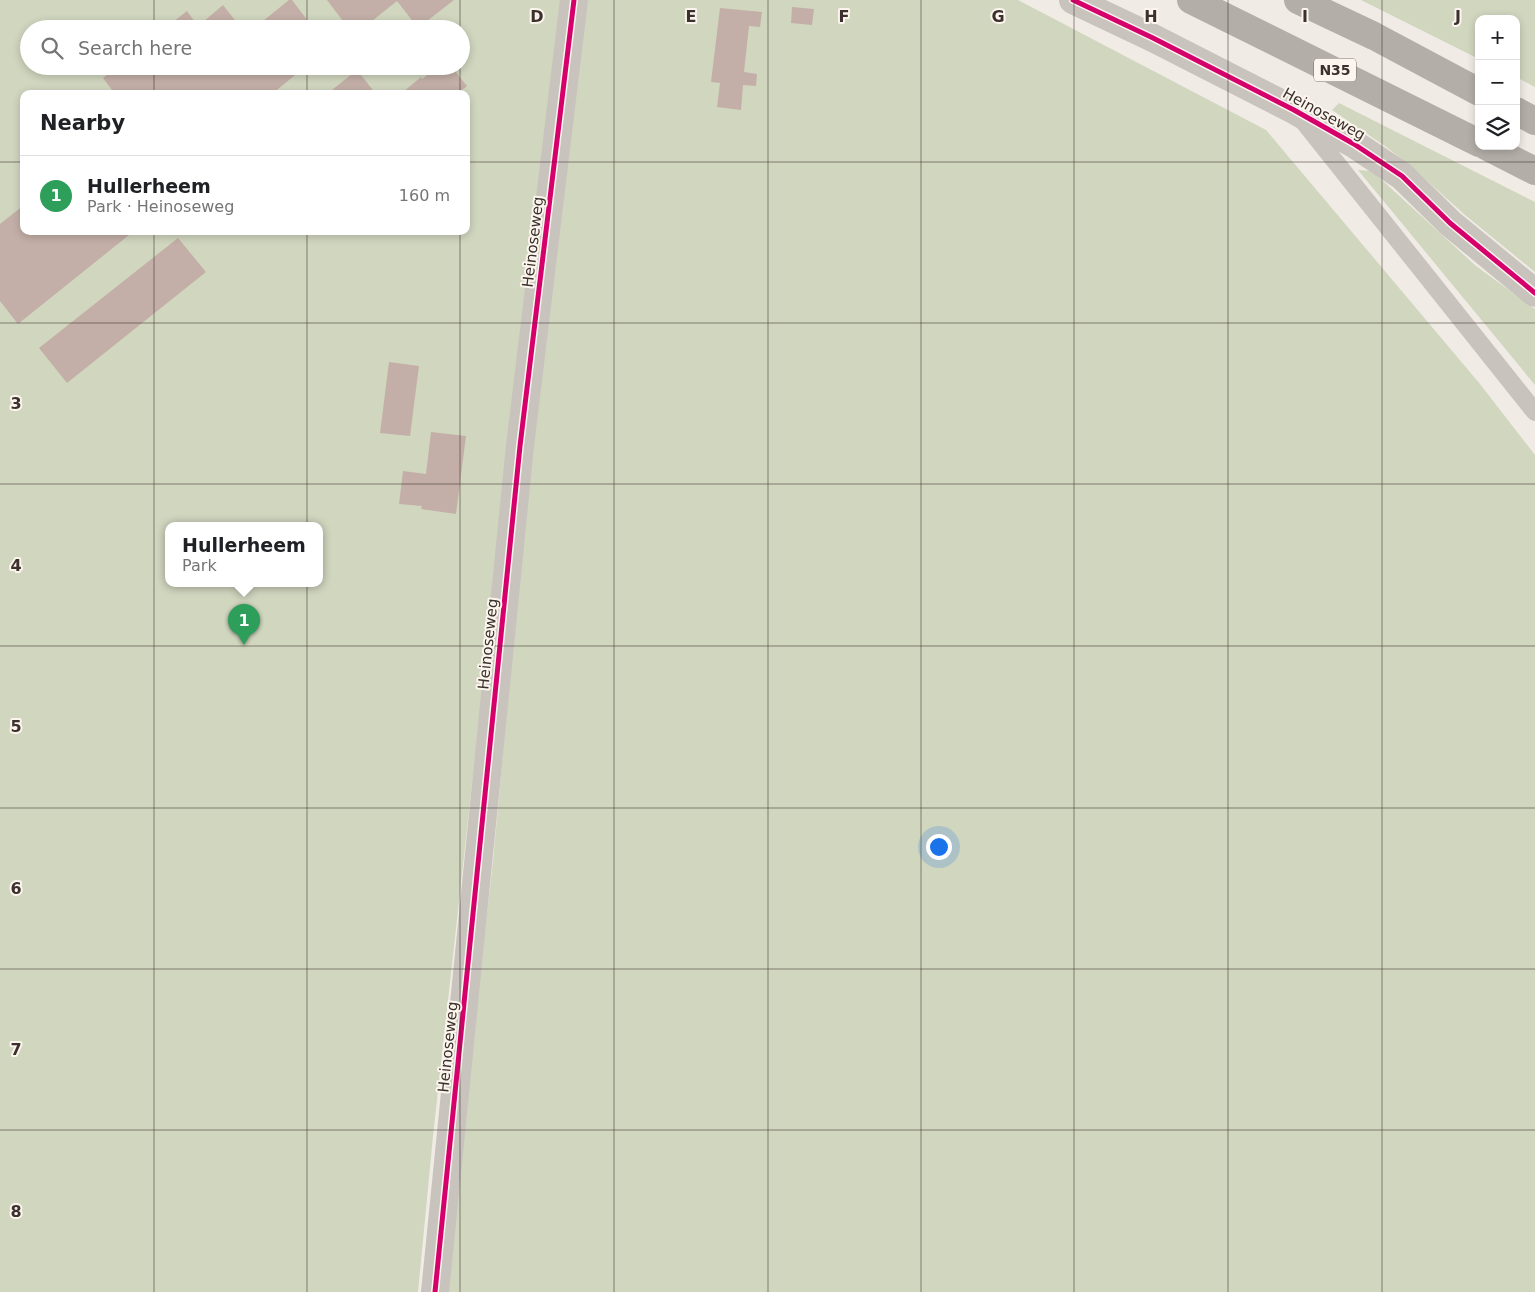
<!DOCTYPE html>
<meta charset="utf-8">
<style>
:root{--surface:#fff;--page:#f6f6f6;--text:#202124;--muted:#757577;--line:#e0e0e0;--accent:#111827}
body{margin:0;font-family:"DejaVu Sans",sans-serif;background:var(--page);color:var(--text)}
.controls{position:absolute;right:15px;top:15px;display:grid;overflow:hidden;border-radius:10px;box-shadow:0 2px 8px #0003}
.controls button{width:45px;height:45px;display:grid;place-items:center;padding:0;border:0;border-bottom:1px solid var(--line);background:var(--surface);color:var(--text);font:25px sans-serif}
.you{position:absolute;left:938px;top:846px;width:18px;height:18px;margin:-12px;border:4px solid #fff;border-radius:50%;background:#1a73e8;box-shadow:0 0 0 8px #1a73e833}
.badge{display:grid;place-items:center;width:32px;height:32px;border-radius:50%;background:var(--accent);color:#fff;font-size:16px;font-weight:700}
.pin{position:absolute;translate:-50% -41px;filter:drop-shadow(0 1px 2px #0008)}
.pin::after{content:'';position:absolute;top:26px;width:18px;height:15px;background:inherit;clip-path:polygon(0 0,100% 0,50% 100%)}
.popup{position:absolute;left:165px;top:522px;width:158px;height:65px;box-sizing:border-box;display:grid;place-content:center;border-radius:10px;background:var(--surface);filter:drop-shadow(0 1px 4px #0005);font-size:16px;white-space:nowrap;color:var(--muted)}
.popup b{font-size:19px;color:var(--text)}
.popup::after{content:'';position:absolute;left:50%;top:100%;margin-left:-10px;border:10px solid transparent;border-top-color:var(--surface)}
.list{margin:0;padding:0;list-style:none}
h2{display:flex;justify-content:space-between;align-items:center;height:65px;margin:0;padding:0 20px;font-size:21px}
h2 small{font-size:16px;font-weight:400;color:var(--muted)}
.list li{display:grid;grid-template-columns:32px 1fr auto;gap:15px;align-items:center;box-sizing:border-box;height:80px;padding:0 20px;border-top:1px solid var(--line)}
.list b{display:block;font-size:19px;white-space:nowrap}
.list p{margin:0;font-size:16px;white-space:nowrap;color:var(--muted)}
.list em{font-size:16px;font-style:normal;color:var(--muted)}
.icon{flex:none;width:28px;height:28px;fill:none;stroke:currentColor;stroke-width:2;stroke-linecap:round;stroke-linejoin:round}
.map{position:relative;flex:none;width:1535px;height:1292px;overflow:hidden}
.search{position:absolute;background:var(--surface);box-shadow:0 2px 8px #0003;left:20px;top:20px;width:450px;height:55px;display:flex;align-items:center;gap:12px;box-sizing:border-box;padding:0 18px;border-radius:28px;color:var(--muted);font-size:19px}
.panel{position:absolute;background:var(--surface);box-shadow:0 2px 8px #0003;left:20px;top:90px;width:450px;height:145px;border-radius:10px}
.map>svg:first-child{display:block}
</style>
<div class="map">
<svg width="1535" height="1292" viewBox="0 0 1535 1292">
<rect width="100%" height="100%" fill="#f0ebe5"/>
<path fill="#d1d6bf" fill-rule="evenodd" d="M0,0H1018L1266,130L1480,384L1535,455V1292H444L493,861L531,451L511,432L433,1136L418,1292H0ZM29,29H461V66H29ZM24,94H466V231H24ZM169,526H319V584H169Z
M1361,0H1535V87L1516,77V19H1479V59Z
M1339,103L1535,202V272L1465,215L1413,168L1385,146L1332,110Z
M1358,170L1372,171L1476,266L1535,309V385Z"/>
<path fill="#c3afa7" d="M289,0H292L314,29H253Z
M327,0H454L418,28L397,1L362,29H349Z
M223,5L242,29H208L203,22Z
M792,7L814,9L812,25L791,23Z
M720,8L762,12L760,27L749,26L744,72L757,74L756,86L743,85L741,110L717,107L720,83L711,82Z
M187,11L200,29H164Z
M118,66H306L272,94H115L103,78Z
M434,66H451L467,86L457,94H405L403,92L421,77L422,79L430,73L429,71Z
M357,70L376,94H327Z
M24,205V231H134L18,324L0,301V224Z
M178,238L206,272L67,383L39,348Z
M389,362L419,366L410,436L380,433Z
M431,432L466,436L456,514L421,509L422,506L399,504L403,471L426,474Z"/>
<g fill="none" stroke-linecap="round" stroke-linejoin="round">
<path stroke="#c9c3be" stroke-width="18" d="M1303,121L1535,412"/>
<path stroke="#c9c3be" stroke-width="28" d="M1073,0L1153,38L1294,110L1354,144L1402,176L1450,223L1535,293
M435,1292L520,446L574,0"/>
<path stroke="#b4aea8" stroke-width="28" d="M1191,0L1479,143
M1298,0L1374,36L1479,92
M1516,111L1535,121
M1486,146L1535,171"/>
<defs>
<path id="cycleway" d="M1073,0L1153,38L1294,110L1354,144L1402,176L1450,223L1535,293
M435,1292L520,446L574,0"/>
</defs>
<use href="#cycleway" stroke="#fbf5ee" stroke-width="8"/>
<use href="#cycleway" stroke="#d6006c" stroke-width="5"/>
</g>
<path fill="none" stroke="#3b302b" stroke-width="1" stroke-opacity="0.55" d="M154,0V29M307,0V29M460,0V29M614,0V1292M768,0V1292M921,0V1292M1074,0V1292M1228,0V1292M1382,0V1292M154,66V94M307,66V94M460,66V94M0,162H24M466,162H1535M154,231V1292M307,231V1292M460,231V1292M0,323H1535M0,484H1535M0,646H1535M0,808H1535M0,969H1535M0,1130H1535"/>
<g text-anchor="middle" stroke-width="4" stroke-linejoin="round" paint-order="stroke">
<rect fill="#fbf5ee" stroke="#756b66" stroke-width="1" x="1314" y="58.5" width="42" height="23" rx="4"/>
<g font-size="14" font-weight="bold" fill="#3b302b">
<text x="1335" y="75">N35</text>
</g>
<g font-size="15" fill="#3b302b" stroke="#fbf5ee">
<text transform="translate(1324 114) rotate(29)" y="5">Heinoseweg</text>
<text transform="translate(533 242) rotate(-83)" y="5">Heinoseweg</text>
<text transform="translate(488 644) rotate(-84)" y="5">Heinoseweg</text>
<text transform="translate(448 1047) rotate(-84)" y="5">Heinoseweg</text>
</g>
</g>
<g font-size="16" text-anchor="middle" font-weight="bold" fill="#3b302b" stroke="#fbf5ee" stroke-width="4" stroke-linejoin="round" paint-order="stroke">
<text x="537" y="22">D</text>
<text x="691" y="22">E</text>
<text x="844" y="22">F</text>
<text x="998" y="22">G</text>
<text x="1151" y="22">H</text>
<text x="1305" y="22">I</text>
<text x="1458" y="22">J</text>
<text x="16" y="409">3</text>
<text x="16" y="571">4</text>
<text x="16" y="732">5</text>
<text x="16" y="894">6</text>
<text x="16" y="1055">7</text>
<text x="16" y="1217">8</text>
</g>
</svg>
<div class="controls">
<button>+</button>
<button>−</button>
<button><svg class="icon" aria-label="layers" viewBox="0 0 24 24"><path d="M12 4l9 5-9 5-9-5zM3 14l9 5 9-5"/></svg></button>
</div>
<div class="you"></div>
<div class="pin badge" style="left:244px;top:645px;background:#2e9e5b">1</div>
<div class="popup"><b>Hullerheem</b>Park</div>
<div class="search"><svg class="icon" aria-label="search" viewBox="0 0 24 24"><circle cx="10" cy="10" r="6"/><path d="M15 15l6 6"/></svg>Search here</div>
<section class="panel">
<h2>Nearby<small></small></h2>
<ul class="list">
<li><span class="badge" style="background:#2e9e5b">1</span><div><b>Hullerheem</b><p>Park · Heinoseweg</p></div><em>160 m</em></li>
</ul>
</section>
</div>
